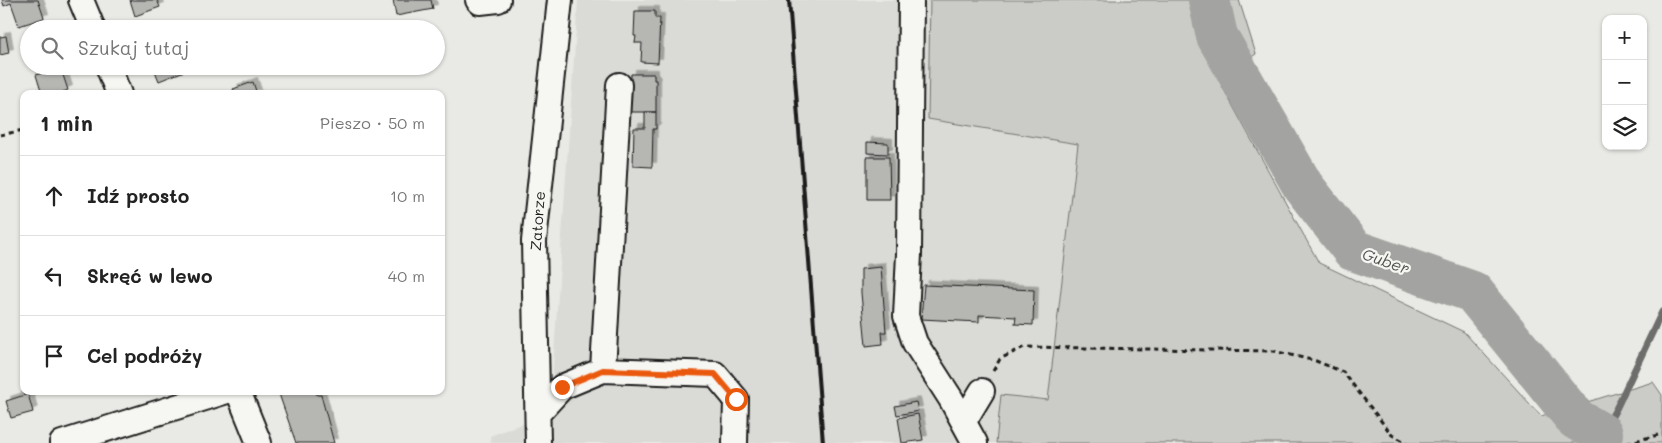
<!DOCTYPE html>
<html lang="pl">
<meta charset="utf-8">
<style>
:root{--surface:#fff;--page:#f6f6f6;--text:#222;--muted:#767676;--line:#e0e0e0}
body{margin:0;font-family:Mali,sans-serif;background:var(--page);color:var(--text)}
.controls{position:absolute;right:15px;top:15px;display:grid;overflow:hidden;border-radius:10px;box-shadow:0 1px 4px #0004}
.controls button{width:45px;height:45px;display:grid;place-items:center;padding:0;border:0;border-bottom:1px solid var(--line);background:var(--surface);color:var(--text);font:25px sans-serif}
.stop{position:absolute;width:15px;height:15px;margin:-11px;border:4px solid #ea580c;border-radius:50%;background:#fff}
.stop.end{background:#ea580c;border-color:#fff;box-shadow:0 1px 5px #0008}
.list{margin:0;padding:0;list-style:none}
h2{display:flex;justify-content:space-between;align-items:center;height:65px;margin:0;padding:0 20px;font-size:21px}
h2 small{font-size:16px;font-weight:400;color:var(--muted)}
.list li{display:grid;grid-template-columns:32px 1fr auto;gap:15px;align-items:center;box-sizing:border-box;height:80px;padding:0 20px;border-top:1px solid var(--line)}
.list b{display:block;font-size:19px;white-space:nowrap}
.list em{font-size:16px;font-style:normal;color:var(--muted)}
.icon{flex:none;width:28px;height:28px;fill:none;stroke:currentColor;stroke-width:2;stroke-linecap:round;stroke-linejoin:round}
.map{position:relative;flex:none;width:1662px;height:443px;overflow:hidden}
.search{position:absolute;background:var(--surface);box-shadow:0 1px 4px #0004;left:20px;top:20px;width:425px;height:55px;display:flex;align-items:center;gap:12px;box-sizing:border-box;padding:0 18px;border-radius:28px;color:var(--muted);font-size:19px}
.panel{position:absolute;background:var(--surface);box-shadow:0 1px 4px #0004;left:20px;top:90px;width:425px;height:305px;border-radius:10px}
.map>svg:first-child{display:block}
</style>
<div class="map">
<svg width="1662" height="443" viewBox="0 0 1662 443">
<defs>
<filter id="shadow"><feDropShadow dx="4.5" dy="-4.5" stdDeviation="0" flood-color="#0004"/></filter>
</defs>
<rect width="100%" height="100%" fill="#e9e9e5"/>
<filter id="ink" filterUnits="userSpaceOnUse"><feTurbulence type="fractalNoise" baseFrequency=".02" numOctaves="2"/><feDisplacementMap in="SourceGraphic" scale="10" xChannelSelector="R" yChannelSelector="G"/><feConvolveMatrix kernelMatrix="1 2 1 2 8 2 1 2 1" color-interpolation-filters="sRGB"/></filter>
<g filter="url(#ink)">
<path fill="#dadad6" d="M578,0H1148L1106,443H491L490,436L550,413Z"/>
<path fill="#cbcbc7" stroke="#747472" d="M930,0H1239L1256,54L1218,79L1319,263L1464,332L1541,416L1653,382L1662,395V443H996L1001,395L1048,400L1078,144L928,119Z"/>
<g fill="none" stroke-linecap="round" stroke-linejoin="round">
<path stroke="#6d6d6c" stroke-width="7" d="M1602,434L1616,409L1662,312"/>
<path stroke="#a3a3a1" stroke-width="42" d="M1209,0L1217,36L1303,186L1353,250L1473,292L1576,419L1602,434L1600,443"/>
</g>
<path fill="#b6b6b3" stroke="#1c1c1c" filter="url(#shadow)" d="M2,0H38L44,18L19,26L11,3L4,6Z
M130,0H157L160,7L135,16Z
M393,0H431L433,9L396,16Z
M635,11H655V18H660L658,63L641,62L642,43H635L636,36H634Z
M6,36L9,53L0,55V37Z
M60,66L68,90L58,94H42L36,75Z
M153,66H192V68L159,81Z
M631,74H654V80H656V112H627V79H631Z
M253,82L257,94H235L233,89Z
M645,112H656V129H653L652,167L633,166L634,128H645Z
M867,142L888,143V154L867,153Z
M867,157H889L890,200H867Z
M881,267L886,332H882L883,344L866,346L861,293V269Z
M924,285L1034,290L1033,325L1015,324L1016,317L979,315V322L921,319Z
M278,391H316L317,395H321L334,443H296Z
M28,394L33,412L11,418L6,401Z
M916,402L918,411L897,415L895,406Z
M918,414L923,440L902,443L898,418Z"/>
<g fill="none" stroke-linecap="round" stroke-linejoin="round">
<defs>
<path id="minor" d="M81,0L93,29
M478,0L480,2L498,0
M911,0L909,254L906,316L915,343L951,399L975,443
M108,66L119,94
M603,370L619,85
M238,391L259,443
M538,413L562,387L603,370L715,374L736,399L735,443
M964,421L982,391
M62,443L227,391
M538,443L534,241L560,0"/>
</defs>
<use href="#minor" stroke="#1c1c1c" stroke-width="28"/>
<path stroke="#1c1c1c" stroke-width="3" stroke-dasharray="5 4" stroke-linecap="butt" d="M0,135L24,130
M993,371L1000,359L1024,347L1274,351L1316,361L1343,372L1392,435L1407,443
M1627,443L1662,434"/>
<use href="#minor" stroke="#f6f6f2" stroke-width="24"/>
<path stroke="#1c1c1c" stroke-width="4" d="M789,0L823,443"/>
</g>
</g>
<g fill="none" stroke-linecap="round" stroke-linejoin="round" filter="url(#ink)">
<path stroke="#ea580c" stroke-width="6" d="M562,387L603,370L715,374L736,399"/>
</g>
<g text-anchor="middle" stroke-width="4.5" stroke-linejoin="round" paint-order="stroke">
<g font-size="15" fill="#1c1c1c" stroke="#f6f6f2">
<text transform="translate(538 221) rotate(-86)" y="5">Zatorze</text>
</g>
<g font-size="16" font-style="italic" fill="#525251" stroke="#f6f6f2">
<text transform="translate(1386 261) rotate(19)" y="6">Guber</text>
</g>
</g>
</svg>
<div class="controls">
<button>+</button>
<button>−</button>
<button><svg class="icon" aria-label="layers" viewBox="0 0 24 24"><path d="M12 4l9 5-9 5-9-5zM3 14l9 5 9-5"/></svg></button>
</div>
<div class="stop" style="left:736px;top:399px"></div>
<div class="stop end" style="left:562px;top:387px"></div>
<div class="search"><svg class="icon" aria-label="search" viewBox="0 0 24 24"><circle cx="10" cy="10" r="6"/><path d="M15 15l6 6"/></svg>Szukaj tutaj</div>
<section class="panel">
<h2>1 min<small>Pieszo · 50 m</small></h2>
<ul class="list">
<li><svg class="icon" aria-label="ahead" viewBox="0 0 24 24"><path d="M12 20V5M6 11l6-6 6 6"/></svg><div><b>Idź prosto</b></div><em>10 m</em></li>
<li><svg class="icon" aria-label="left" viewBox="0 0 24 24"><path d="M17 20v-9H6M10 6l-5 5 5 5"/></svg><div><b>Skręć w lewo</b></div><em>40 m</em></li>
<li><svg class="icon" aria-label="arrive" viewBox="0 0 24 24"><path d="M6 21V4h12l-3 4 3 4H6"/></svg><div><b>Cel podróży</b></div></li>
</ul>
</section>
</div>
